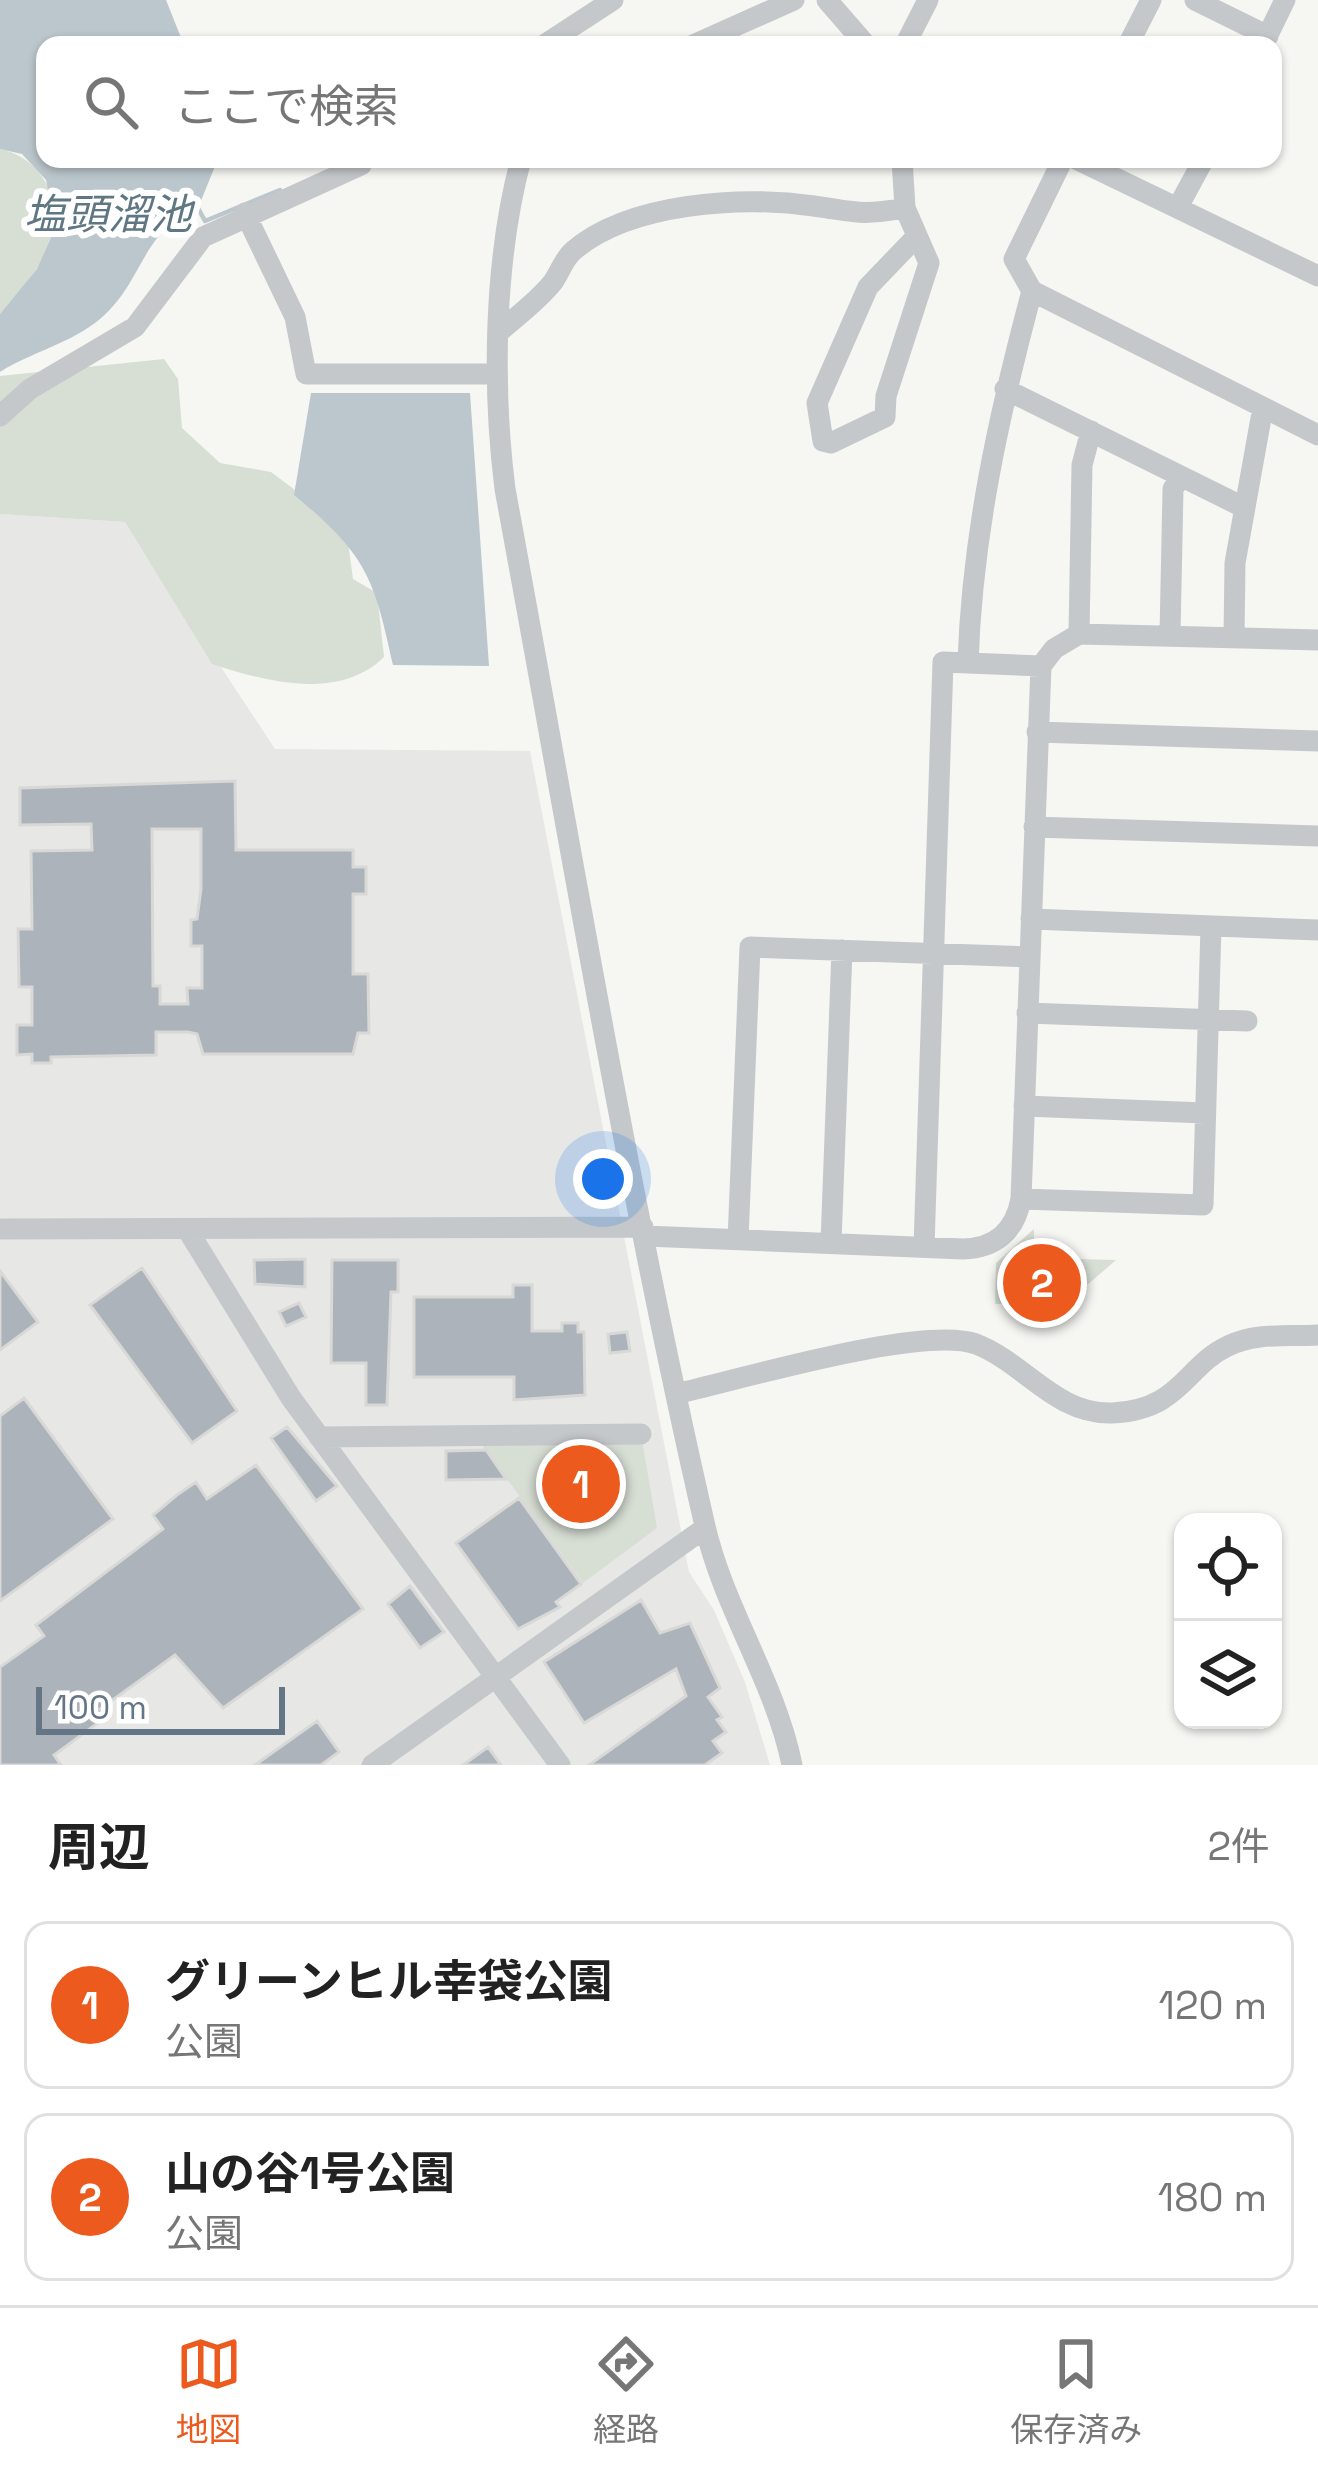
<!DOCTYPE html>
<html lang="ja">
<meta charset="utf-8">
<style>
:root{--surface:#fff;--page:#f6f6f6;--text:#222;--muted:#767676;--line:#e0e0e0;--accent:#ec5a1e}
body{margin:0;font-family:"Space Grotesk","Noto Sans JP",sans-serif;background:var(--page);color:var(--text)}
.controls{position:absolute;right:36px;bottom:36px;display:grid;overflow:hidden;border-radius:24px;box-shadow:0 3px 9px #0004}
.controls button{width:108px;height:108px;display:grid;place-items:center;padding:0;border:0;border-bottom:3px solid var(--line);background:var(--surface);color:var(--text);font:60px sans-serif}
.scale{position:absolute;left:36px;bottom:30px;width:249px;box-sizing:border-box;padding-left:12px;border:6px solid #647586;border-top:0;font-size:33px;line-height:42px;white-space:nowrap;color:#647586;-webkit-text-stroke:9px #fff;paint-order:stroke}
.you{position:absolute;left:603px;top:1179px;width:42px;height:42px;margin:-30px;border:9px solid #fff;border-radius:50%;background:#1a73e8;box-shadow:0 0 0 18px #1a73e833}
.badge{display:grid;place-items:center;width:78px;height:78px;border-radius:50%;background:var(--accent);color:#fff;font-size:39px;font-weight:700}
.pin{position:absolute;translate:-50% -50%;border:6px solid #fff;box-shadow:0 3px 12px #0006}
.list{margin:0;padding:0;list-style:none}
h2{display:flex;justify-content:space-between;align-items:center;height:156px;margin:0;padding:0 48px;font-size:51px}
h2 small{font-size:39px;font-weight:400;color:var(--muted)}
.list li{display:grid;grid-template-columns:78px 1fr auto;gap:36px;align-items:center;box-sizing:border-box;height:168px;margin:0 24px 24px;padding:0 24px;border:3px solid var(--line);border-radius:24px}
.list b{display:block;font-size:45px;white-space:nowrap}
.list p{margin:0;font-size:39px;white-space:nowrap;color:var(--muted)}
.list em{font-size:39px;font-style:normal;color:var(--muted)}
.icon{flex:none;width:66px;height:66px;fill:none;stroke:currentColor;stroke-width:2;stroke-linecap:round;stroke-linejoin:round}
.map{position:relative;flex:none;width:1318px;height:1765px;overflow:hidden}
.search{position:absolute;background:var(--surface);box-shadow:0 3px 9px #0004;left:36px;right:36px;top:36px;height:132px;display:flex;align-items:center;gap:30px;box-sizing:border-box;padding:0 42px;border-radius:24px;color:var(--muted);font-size:45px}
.sheet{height:540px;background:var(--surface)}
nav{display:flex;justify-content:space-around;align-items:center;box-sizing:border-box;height:168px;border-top:3px solid var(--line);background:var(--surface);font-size:33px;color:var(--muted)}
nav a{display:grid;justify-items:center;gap:6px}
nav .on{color:var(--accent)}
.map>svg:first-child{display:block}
</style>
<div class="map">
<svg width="1318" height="1765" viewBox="0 0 1318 1765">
<rect width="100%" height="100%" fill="#f6f7f3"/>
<path fill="#e7e8e6" d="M0,514L125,522L212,663L221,667L275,749L530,751L689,1572L714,1610L745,1682L770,1765H0Z"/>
<path fill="#d7ded4" d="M0,149C35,156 58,189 55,226C53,258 19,290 0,314Z
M164,359L178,379L182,428L220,463L271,472L319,508L348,542L353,579L377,593L384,657C339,701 266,682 212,664L125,522L0,514V376Z
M1034,1229V1258L1116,1260L1064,1305L995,1304L996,1263Z
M642,1440L657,1528L583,1583L479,1441Z"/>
<path fill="#bbc7cc" d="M0,0H166L184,45H45V159H218L198,208C141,230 144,282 100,319C72,343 31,352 0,372V314L37,269L56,227L46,180L22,154L0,149Z
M311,393H470L489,666L393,665C374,577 366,554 294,495Z"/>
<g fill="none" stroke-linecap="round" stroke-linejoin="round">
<path stroke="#bbc7cc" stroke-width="4.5" d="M198,208L205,221L280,190"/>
</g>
<path fill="#acb3ba" stroke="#d8d8d6" stroke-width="3" fill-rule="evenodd" d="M235,781L236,850H353V867H366V894H353V974H368L369,1033H358L353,1054H203L197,1034L188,1032H156V1055L51,1057V1063H32V1054L17,1055V1025H32V987H19L18,929H32L31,851L92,850L91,824L20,825V788ZM152,829H201V889L197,919L191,920V946H202V988H187L188,1004H160V986H153Z
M305,1259V1287L255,1284L254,1260Z
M332,1260H398V1292H391L387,1405H366V1363H331Z
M142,1268L237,1411L192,1443L90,1305Z
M0,1271L38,1322L0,1350Z
M513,1285H532V1331H562V1323H578V1332H584L585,1395L514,1400V1377H414V1297H513Z
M299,1303L306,1317L286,1326L279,1312Z
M627,1332L630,1351L610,1353L608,1334Z
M24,1398L113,1519L0,1601V1416Z
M287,1427L337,1486L316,1501L271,1438Z
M486,1450L506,1479L446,1480V1451Z
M256,1465L363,1609L223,1708L175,1655L100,1709L106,1717L54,1755L61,1765H0V1667L44,1636L36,1625L163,1529L153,1515L177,1495L196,1482L207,1499Z
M519,1498L581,1584L556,1602L560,1607L518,1629L456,1543Z
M410,1586L444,1632L420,1648L388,1604Z
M641,1600L660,1633L690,1623L720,1688L708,1697L722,1717L717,1720L726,1732L713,1741L722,1753L705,1765H589L686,1696L676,1669L584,1723L544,1662Z
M317,1721L339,1752L321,1765H255Z
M488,1747L501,1765H463Z"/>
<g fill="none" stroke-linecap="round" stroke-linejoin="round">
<path stroke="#c4c8cb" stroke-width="21" d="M827,0L866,45
M1195,0L1268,36
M544,45L613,0
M693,45L794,0
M905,45L928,0
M1128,45L1151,0
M1263,45L1285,0
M521,159C494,260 492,386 505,489C569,835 626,1183 705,1526C724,1609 775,1681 792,1765
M1063,159L1014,259L1032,291L1318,435
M1076,159L1318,276
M1178,207L1204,159
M905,208L929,263L886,396L885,417L831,443L823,441L817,403L868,287L917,236
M245,213L295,317L306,374H497
M499,332C517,316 538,301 553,282C560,272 564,259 573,251C630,202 742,196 814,206C857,212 859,216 905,208L902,159
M1005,389L1243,507
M0,416L30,389L135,327L203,237L361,165V159
M1079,634L1082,465L1091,431
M1170,635L1173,489L1181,476
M1234,637L1235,563L1263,407
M968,663C972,536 999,414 1032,291
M1037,732L1318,741
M1034,827L1318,836
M1031,919L1318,930
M1027,1013L1247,1021
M1024,1106L1205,1113
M1021,1199L1203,1205L1211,926
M0,1229L643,1227
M187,1229L291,1398L560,1765
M645,1236L963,1249C996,1248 1015,1231 1021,1199L1041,666L1054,649L1079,634L1318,640
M738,1240L750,947L1029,957
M831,1243L842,950
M924,1247L943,662L1041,666
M679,1393C742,1379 923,1325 976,1344C1025,1363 1056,1415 1112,1413C1181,1410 1185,1366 1228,1346C1256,1332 1288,1337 1318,1335
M319,1437L641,1434
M372,1765L705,1528"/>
</g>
<g text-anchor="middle" stroke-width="12" stroke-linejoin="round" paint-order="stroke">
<g font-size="42" font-style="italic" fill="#5f7782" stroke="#fff">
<text x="108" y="229">塩頭溜池</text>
</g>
</g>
</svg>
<div class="controls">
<button><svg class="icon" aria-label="locate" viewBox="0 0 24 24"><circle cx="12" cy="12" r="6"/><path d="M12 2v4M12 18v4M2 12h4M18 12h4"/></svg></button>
<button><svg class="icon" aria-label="layers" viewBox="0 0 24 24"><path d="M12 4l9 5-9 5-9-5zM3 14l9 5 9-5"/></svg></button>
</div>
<div class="scale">100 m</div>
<div class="you"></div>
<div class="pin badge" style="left:581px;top:1484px">1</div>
<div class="pin badge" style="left:1042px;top:1283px">2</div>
<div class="search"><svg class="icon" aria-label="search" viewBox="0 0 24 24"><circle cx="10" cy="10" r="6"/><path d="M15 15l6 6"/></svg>ここで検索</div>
</div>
<section class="sheet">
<h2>周辺<small>2件</small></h2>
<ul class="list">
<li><span class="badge">1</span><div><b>グリーンヒル幸袋公園</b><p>公園</p></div><em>120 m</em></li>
<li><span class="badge">2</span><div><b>山の谷1号公園</b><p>公園</p></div><em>180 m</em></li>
</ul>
</section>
<nav>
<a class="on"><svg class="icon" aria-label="map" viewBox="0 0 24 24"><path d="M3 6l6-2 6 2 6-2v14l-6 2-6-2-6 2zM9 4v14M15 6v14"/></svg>地図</a>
<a><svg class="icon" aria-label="directions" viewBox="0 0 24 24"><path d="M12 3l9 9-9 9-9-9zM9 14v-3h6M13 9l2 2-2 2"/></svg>経路</a>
<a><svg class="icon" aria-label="saved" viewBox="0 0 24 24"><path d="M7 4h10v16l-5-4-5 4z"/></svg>保存済み</a>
</nav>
